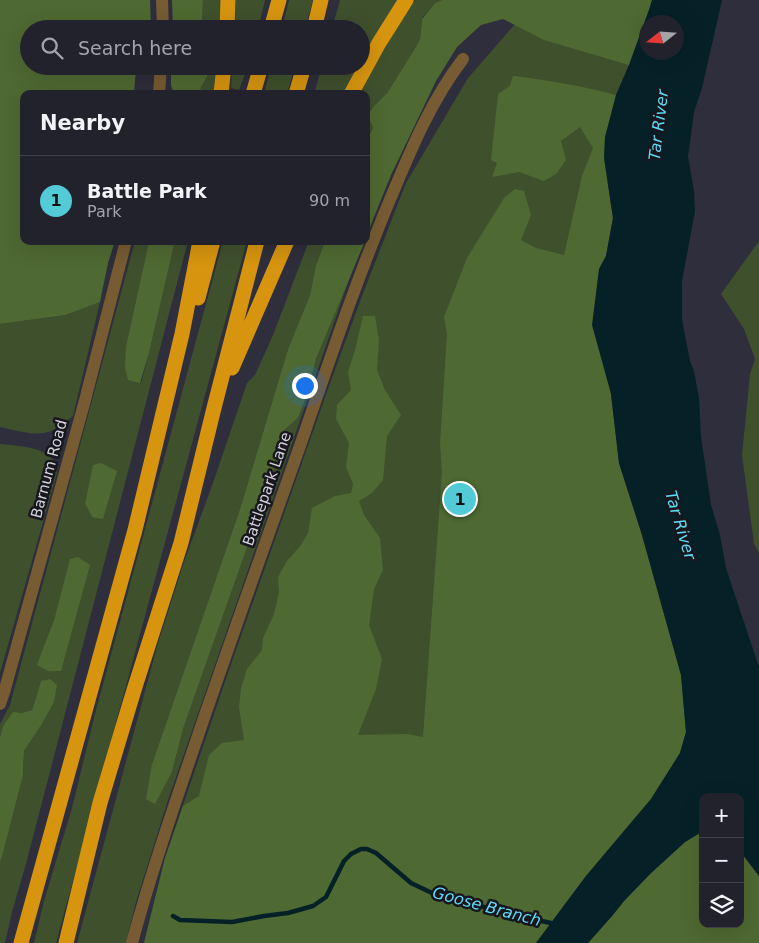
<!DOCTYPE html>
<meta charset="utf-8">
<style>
:root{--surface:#22222d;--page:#2a2a35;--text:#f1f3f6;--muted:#a2a4aa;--line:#3f3f49;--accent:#52cbd7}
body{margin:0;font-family:"DejaVu Sans",sans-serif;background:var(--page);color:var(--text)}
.controls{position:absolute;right:15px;bottom:15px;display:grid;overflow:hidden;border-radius:10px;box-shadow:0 5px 20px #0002}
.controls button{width:45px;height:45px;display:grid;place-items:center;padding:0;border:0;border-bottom:1px solid var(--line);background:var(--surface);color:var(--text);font:25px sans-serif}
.compass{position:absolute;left:639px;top:15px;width:45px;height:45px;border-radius:50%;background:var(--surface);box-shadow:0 5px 20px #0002;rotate:253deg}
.you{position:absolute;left:304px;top:385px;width:18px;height:18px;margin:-12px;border:4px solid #fff;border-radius:50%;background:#1a73e8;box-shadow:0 0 0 8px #1a73e833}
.badge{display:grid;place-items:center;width:32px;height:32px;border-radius:50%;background:var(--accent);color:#111;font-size:16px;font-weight:700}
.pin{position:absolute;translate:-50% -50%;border:2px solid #fff;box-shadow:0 1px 5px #0006}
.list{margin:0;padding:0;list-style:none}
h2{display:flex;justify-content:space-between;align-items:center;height:65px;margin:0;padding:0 20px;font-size:21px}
h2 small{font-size:16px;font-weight:400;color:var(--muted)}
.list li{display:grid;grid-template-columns:32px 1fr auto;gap:15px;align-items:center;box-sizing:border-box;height:90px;padding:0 20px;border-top:1px solid var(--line)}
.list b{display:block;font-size:19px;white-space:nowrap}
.list p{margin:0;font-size:16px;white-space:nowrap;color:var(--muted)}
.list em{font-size:16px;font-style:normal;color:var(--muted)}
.icon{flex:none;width:28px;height:28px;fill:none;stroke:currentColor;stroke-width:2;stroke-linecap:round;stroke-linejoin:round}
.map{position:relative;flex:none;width:759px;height:943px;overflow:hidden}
.search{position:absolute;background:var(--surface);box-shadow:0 5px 20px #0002;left:20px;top:20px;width:350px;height:55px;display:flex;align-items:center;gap:12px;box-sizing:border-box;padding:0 18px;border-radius:28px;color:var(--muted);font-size:19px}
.panel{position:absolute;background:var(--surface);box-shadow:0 5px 20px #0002;left:20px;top:90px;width:350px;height:155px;border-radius:10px}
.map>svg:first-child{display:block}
</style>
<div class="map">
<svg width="759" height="943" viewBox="0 0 759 943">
<rect width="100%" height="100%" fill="#2e2e3c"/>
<path fill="#3f502d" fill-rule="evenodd" d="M203,0H223L222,29H202Z
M236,0H265L258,29H235Z
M289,0H313L305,29H282Z
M340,0H398L361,61V29H332Z
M413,0H442L435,3L422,18L420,39L414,50L387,93L374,106L373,128L366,141V94H358Z
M536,0H652L629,65L616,95L536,943H144L165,858L230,667L329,386L362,296L406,183L468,78Z
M207,66H220L216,94H200L201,87L207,77Z
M232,66H248L239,90L231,88Z
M271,66H295L287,94H264Z
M322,66H358L344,94H314Z
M135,241H149L126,346L141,383L149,353L175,241H188L26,864L12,912L5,943H0V862L2,857L23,776L24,751L40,727L41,681L32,710L21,713L3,726L0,737V724L10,705ZM94,465L92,517L85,504ZM55,617L48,671L38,665Z
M223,241H247L56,943H34L44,901L72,808L96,710Z
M309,241H325L316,265L310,295L288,349L240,509L152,764L155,803L172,772L184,726L272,477L281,433L298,418L308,392L316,359L352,271L168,800L136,902L126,943H77L158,643L184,562L213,483L247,383L255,375L273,335Z
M759,241V553L754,544L742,455L750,374L755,359L744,329L721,294Z
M100,302L73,416C47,441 32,434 0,427V324L66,315Z
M0,444C17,446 47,446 55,464C56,467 56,470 57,473L0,673Z"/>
<path fill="#4f6932" d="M0,0H150L151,29H29V66H140L136,69L134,94H24V241H115L108,263L100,302L66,315L0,324Z
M172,0H203L202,29H173Z
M442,0H652L649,10L629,65L544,40L503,19L481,25L457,47L436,81L391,175L366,237V141L373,128L368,115L374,106L387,93L414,50L420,39L422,19L435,3Z
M171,66H207V77L201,87L200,94H174L171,85Z
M513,76C548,80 582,86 616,95L605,137L604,158L613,218L606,256L599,269L611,394L619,463L642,535L681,675L686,732L680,753L651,799L586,876L536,943H144L165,858L183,806L199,796L209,755L222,743L244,740L239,707L241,688L247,669L262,650L263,638L274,614L279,592L278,577L287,561L301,545L308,533L312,508L335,496L351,493L353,484L346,467L349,443L336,419L337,405L351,390L348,372L355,350L363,316H375L379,340L377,370L385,390L401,415L387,436L383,480L372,493L359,501L364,515L380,538L383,570L374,589L369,625L382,659L376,689L358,735L408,734L423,737L442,472L440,444L447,334L444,317L467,258L504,198L515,189L524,191L531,215L521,240L536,248L564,255L582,176L593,148L580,127L561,141L566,160L556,174L544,181L519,172L492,177L497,163L491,160L498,94L510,86Z
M149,241H175L149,353L140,383L128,380L125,368L126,346Z
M325,241H365L316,359L308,392L298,418L281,433L272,477L184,726L172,772L155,804L146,799L152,764L240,509L288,349L310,295L316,265Z
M101,463L117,471L103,519L92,517L85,504L93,465Z
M78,557L90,565L61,671H48L37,665L55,617L70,559Z
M50,679L57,685L54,702L40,727L24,751L23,776L2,857L0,862V737L3,726L13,712L21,713L32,710L41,681Z
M703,831V924H740V851L759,876V943H588L612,916L624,901L650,874L685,842Z"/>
<path fill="#052127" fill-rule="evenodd" d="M652,0H722L702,88L694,112L688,157L694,191L695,211L682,281V320L690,361L694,371L699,398L701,437L711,505L720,535L726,568L759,667V876L740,851V797H703V831L685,842L650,874L624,901L612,916L588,943H536L586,876L651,799L680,753L686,732L681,675L642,535L619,463L611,394L592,325L599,269L606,256L613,218L604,158L605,137L616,95L629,65L649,10ZM646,22H676V52H646Z"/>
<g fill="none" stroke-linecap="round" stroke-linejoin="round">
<path stroke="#052127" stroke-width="4.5" d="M173,916L180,920L232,922L264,916L288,913L313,906L326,897L344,861L351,854L361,849H367L376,853L411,883L434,894L518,916L551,923L557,926"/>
<path stroke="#765b33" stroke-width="12" d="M162,0L163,29
M159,94L161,66
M0,704L5,689L84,404L126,241
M132,943C153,865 180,789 206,712C237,622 269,533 301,443C329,362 356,281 389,202C410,152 430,102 463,59"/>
<path stroke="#d6940f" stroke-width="15" d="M227,29L228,0
M271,29L279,0
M314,29L321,0
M221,94L224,66
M253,94L261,66
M296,94L304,66
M351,94L379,43L406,0
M198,298L213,241
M232,368L287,241
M21,943L135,530L182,334L200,241
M66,943L100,803L134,690L181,543L214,408L257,241"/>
</g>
<g text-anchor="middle" stroke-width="5" stroke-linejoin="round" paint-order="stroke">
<g font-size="15" fill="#d3d3dd" stroke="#17171d">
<text transform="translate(49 469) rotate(-75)" y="5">Barnum Road</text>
<text transform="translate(267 489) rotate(-71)" y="5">Battlepark Lane</text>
</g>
<g font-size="16" font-style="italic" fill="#5ddcf7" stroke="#17171d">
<text transform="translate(658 125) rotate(-83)" y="6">Tar River</text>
<text transform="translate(681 525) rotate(73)" y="6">Tar River</text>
<text transform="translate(487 906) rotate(15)" y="6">Goose Branch</text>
</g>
</g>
</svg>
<div class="controls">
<button>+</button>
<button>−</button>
<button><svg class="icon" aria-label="layers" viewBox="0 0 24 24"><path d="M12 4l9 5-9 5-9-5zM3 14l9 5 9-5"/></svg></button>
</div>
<svg class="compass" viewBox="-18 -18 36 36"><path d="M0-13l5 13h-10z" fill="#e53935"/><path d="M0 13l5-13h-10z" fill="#a2a4aa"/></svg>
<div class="you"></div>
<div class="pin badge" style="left:460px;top:499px">1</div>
<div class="search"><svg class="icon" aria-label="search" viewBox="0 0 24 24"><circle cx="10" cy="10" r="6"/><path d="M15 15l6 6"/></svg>Search here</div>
<section class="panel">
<h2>Nearby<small></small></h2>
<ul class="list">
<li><span class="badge">1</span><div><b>Battle Park</b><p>Park</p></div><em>90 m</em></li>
</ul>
</section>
</div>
